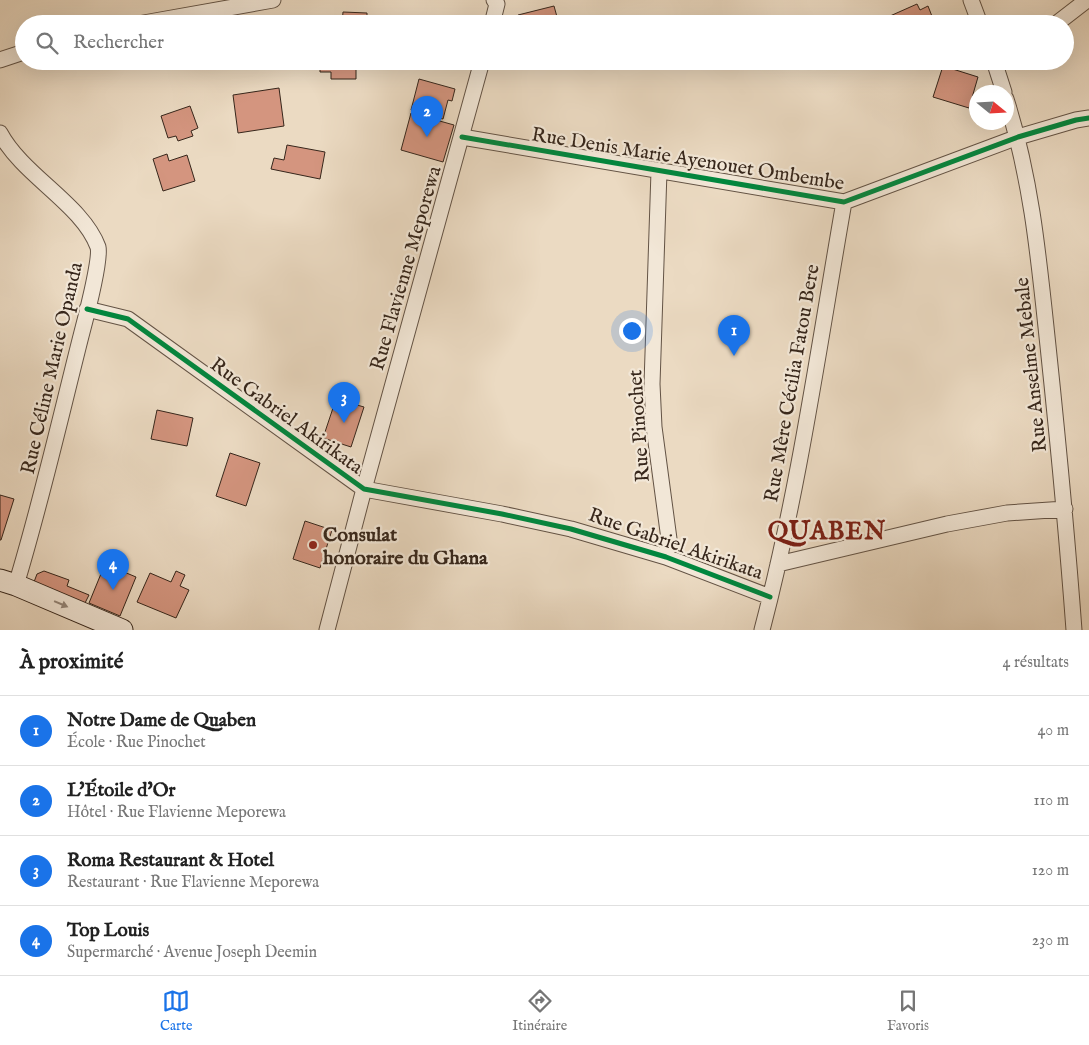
<!DOCTYPE html>
<html lang="fr">
<meta charset="utf-8">
<style>
:root{--surface:#fff;--page:#f2f2f2;--text:#222;--muted:#767676;--line:#e0e0e0;--accent:#1a73e8}
body{margin:0;font-family:"IM FELL English",serif;background:var(--page);color:var(--text)}
.compass{position:absolute;left:969px;top:85px;width:45px;height:45px;border-radius:50%;background:var(--surface);box-shadow:0 5px 20px #0002;rotate:108deg}
.you{position:absolute;left:631px;top:330px;width:18px;height:18px;margin:-12px;border:4px solid #fff;border-radius:50%;background:#1a73e8;box-shadow:0 0 0 8px #1a73e833}
.badge{display:grid;place-items:center;width:32px;height:32px;border-radius:50%;background:var(--accent);color:#fff;font-size:16px;font-weight:700}
.pin{position:absolute;translate:-50% -41px;filter:drop-shadow(0 1px 2px #0008)}
.pin::after{content:'';position:absolute;top:26px;width:18px;height:15px;background:inherit;clip-path:polygon(0 0,100% 0,50% 100%)}
.list{margin:0;padding:0;list-style:none}
h2{display:flex;justify-content:space-between;align-items:center;height:65px;margin:0;padding:0 20px;font-size:21px}
h2 small{font-size:16px;font-weight:400;color:var(--muted)}
.list li{display:grid;grid-template-columns:32px 1fr auto;gap:15px;align-items:center;box-sizing:border-box;height:70px;padding:0 20px;border-top:1px solid var(--line)}
.list b{display:block;font-size:19px;white-space:nowrap}
.list p{margin:0;font-size:16px;white-space:nowrap;color:var(--muted)}
.list em{font-size:16px;font-style:normal;color:var(--muted)}
.icon{flex:none;width:28px;height:28px;fill:none;stroke:currentColor;stroke-width:2;stroke-linecap:round;stroke-linejoin:round}
.map{position:relative;flex:none;width:1089px;height:630px;overflow:hidden}
.search{position:absolute;background:var(--surface);box-shadow:0 5px 20px #0002;left:15px;right:15px;top:15px;height:55px;display:flex;align-items:center;gap:12px;box-sizing:border-box;padding:0 18px;border-radius:28px;color:var(--muted);font-size:19px}
.sheet{height:345px;background:var(--surface)}
nav{display:flex;justify-content:space-around;align-items:center;box-sizing:border-box;height:70px;border-top:1px solid var(--line);background:var(--surface);font-size:14px;color:var(--muted)}
nav a{display:grid;justify-items:center;gap:2px}
nav .on{color:var(--accent)}
.map>svg:first-child{display:block}
</style>
<div class="map">
<svg width="1089" height="630" viewBox="0 0 1089 630">
<rect width="100%" height="100%" fill="#ebdac2"/>
<filter id="stains"><feTurbulence type="fractalNoise" baseFrequency=".004" numOctaves="4"/><feColorMatrix values="0 0 0 0 .2 0 0 0 0 .09 0 0 0 0 .02 0 0 0 .5 -.17"/></filter>
<radialGradient id="worn" r=".72"><stop offset=".6" stop-color="#630" stop-opacity="0"/><stop offset="1" stop-color="#630" stop-opacity=".3"/></radialGradient>
<path fill="#d4957f" stroke="#36261b" d="M917,4L920,10L928,6L935,24H883L881,20Z
M554,6L559,24H520L518,15Z
M343,12L367,13V24H342Z
M320,61H356V79H331V72H320Z
M943,66L978,77L969,108L933,97Z
M419,79L455,89L452,101L448,100L443,119L411,110Z
M279,88L284,126L238,133L233,95Z
M190,106L198,128L191,131L193,136L178,141L176,136L168,138L161,116Z
M411,113L454,125L443,162L401,150Z
M287,145L325,152L320,179L271,169L274,158L284,160Z
M167,154L169,161L187,155L195,181L163,191L153,159Z
M336,399L364,407L351,447L323,438Z
M157,410L193,418L187,446L151,439Z
M230,453L260,463L246,506L216,496Z
M0,495L14,499L1,540H0Z
M305,521L332,530L320,568L293,559Z
M105,564L136,577L120,616L89,603Z
M44,571L69,580L67,586L89,595L85,603L34,582L37,574Z
M176,571L185,575L180,586L189,590L176,618L137,602L150,573L171,582Z"/>
<g fill="none" stroke-linecap="round" stroke-linejoin="round">
<defs>
<path id="street" d="M971,0L980,24
M138,24L273,0
M492,24L497,4L494,0
M1056,24L1087,0
M0,60L24,52
M994,61L1004,92
M1006,99C1032,181 1039,261 1048,346C1058,441 1067,535 1074,630
M0,133C23,176 82,204 98,247C101,259 85,321 81,336C60,419 41,503 16,585
M462,137L844,202L1018,137L1076,120L1089,118
M659,171L652,384L654,427L669,539L666,557
M87,309L128,319L364,489L502,514L571,529L666,557L770,597
M778,564L947,524L1007,513L1065,509
M327,630L364,489L482,61
M762,630C799,489 819,345 844,202"/>
<path id="secondary" d="M0,580L16,585L122,630"/>
</defs>
<use href="#street" stroke="#635345" stroke-width="17"/>
<use href="#secondary" stroke="#36261b" stroke-width="23"/>
<use href="#street" stroke="#f2e7d7" stroke-width="15"/>
<use href="#secondary" stroke="#f2e7d7" stroke-width="21"/>
<defs>
<path id="cycleway" d="M462,137L844,202L1018,137L1076,120L1089,118
M87,309L128,319L364,489L502,514L571,529L666,557L770,597"/>
</defs>
<use href="#cycleway" stroke="#f2e7d7" stroke-width="8"/>
<use href="#cycleway" stroke="#00873e" stroke-width="5"/>
</g>
<defs><path id="oneway-solid" d="M-6-.8H1V-3.2L6.5 0L1 3.2V.8H-6Z" transform="scale(1.25)"/></defs>
<use fill="#948679" href="#oneway-solid" transform="translate(61 604) rotate(23)"/>
<circle fill="#8f2418" stroke="#f2e7d7" stroke-width="2" cx="313" cy="545" r="5"/>
<g text-anchor="middle" stroke-width="4.5" stroke-linejoin="round" paint-order="stroke">
<g font-size="20" fill="#36261b" stroke="#f2e7d7">
<text transform="translate(688 158) rotate(9)" y="7">Rue Denis Marie Ayenouet Ombembe</text>
<text transform="translate(405 268) rotate(-74)" y="7">Rue Flavienne Meporewa</text>
<text transform="translate(1030 365) rotate(-96)" y="7">Rue Anselme Mebale</text>
<text transform="translate(51 368) rotate(-77)" y="7">Rue Céline Marie Opanda</text>
<text transform="translate(791 383) rotate(-80)" y="7">Rue Mère Cécilia Fatou Bere</text>
<text transform="translate(287 415) rotate(36)" y="7">Rue Gabriel Akirikata</text>
<text transform="translate(638 426) rotate(-94)" y="7">Rue Pinochet</text>
<text transform="translate(676 543) rotate(19)" y="7">Rue Gabriel Akirikata</text>
</g>
<g font-size="20" font-weight="bold" fill="#36261b" stroke="#f2e7d7" text-anchor="start">
<text x="323" y="541">Consulat<tspan x="323" dy="23">honoraire du Ghana</tspan></text>
</g>
<g font-size="25" font-weight="bold" letter-spacing="1" fill="#7a1f14" stroke="#f2e7d7">
<text x="827" y="539">QUABEN</text>
</g>
</g>
<rect width="100%" height="100%" filter="url(#stains)"/>
<rect width="100%" height="100%" fill="url(#worn)"/>
</svg>
<svg class="compass" viewBox="-18 -18 36 36"><path d="M0-13l5 13h-10z" fill="#e53935"/><path d="M0 13l5-13h-10z" fill="#767676"/></svg>
<div class="you"></div>
<div class="pin badge" style="left:734px;top:356px">1</div>
<div class="pin badge" style="left:427px;top:137px">2</div>
<div class="pin badge" style="left:344px;top:423px">3</div>
<div class="pin badge" style="left:113px;top:590px">4</div>
<div class="search"><svg class="icon" aria-label="search" viewBox="0 0 24 24"><circle cx="10" cy="10" r="6"/><path d="M15 15l6 6"/></svg>Rechercher</div>
</div>
<section class="sheet">
<h2>À proximité<small>4 résultats</small></h2>
<ul class="list">
<li><span class="badge">1</span><div><b>Notre Dame de Quaben</b><p>École · Rue Pinochet</p></div><em>40 m</em></li>
<li><span class="badge">2</span><div><b>L'Étoile d'Or</b><p>Hôtel · Rue Flavienne Meporewa</p></div><em>110 m</em></li>
<li><span class="badge">3</span><div><b>Roma Restaurant &amp; Hotel</b><p>Restaurant · Rue Flavienne Meporewa</p></div><em>120 m</em></li>
<li><span class="badge">4</span><div><b>Top Louis</b><p>Supermarché · Avenue Joseph Deemin</p></div><em>230 m</em></li>
</ul>
</section>
<nav>
<a class="on"><svg class="icon" aria-label="map" viewBox="0 0 24 24"><path d="M3 6l6-2 6 2 6-2v14l-6 2-6-2-6 2zM9 4v14M15 6v14"/></svg>Carte</a>
<a><svg class="icon" aria-label="directions" viewBox="0 0 24 24"><path d="M12 3l9 9-9 9-9-9zM9 14v-3h6M13 9l2 2-2 2"/></svg>Itinéraire</a>
<a><svg class="icon" aria-label="saved" viewBox="0 0 24 24"><path d="M7 4h10v16l-5-4-5 4z"/></svg>Favoris</a>
</nav>
